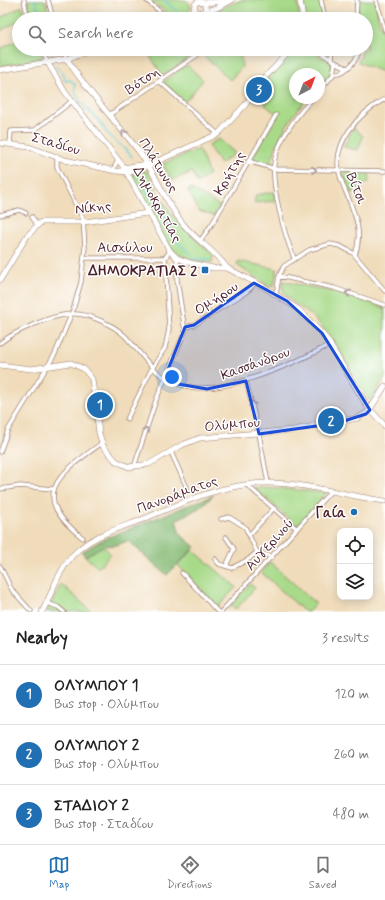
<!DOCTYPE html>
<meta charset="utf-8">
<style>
:root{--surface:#fff;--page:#f6f6f6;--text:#222;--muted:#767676;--line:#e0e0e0;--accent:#1f6fb2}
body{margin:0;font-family:Mynerve,sans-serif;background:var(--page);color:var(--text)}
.controls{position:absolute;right:12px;bottom:12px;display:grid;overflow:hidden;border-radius:8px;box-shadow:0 2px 10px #0003}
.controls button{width:36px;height:36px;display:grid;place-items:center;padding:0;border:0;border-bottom:1px solid var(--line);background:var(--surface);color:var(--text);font:20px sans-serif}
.compass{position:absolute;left:289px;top:68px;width:36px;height:36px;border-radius:50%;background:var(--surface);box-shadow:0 2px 10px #0003;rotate:42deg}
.you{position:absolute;left:172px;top:377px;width:14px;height:14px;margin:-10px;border:3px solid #fff;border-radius:50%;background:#1a73e8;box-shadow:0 0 0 6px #1a73e833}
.badge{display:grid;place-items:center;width:26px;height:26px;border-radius:50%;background:var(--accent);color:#fff;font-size:13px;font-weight:700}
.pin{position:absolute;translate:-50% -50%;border:2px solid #fff;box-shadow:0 1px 4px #0006}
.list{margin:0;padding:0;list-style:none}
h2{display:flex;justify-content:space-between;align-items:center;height:52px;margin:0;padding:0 16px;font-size:17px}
h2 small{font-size:13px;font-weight:400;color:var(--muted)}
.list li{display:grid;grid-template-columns:26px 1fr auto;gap:12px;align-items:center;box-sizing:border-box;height:60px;padding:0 16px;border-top:1px solid var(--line)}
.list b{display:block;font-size:15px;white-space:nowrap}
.list p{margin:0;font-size:13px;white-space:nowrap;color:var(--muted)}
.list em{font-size:13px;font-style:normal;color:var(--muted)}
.icon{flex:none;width:22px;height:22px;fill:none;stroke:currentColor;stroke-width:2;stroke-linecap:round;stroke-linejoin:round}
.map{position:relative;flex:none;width:385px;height:612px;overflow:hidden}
.search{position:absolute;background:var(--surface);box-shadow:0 2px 10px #0003;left:12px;right:12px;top:12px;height:44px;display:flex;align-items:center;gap:10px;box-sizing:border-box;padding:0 14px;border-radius:22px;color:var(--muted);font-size:15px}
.sheet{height:232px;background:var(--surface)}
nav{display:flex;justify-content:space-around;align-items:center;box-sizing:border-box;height:56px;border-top:1px solid var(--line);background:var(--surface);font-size:11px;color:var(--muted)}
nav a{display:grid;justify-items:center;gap:2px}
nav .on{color:var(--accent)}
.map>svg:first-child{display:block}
</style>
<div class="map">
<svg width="385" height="612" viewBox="0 0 385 612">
<rect width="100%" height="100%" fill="#fff"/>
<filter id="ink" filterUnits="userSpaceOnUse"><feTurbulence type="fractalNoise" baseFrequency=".025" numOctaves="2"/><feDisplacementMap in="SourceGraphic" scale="8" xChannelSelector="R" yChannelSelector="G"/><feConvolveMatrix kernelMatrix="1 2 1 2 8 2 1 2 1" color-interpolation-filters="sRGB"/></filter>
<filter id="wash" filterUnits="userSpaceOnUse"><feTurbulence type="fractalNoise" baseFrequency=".012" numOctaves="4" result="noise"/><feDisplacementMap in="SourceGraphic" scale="16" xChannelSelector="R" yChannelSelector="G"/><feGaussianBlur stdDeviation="0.9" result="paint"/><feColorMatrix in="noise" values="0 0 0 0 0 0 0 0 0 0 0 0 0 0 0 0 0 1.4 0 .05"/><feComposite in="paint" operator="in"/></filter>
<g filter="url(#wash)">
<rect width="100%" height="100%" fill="#f0dcba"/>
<path fill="#a8da89" stroke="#797c5a" d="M27,0H45L50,19H32Z
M150,0H186L190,4L191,8L186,14L174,18Z
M241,0H297L300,19H195Z
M303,0H320L324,19H306Z
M359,0H375L379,21L385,37V73L358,62L361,56L362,49H366V19H358Z
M22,6L25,18L19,19V21L0,31V18Z
M19,40V49H37L42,56V59L0,66V49Z
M167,49H178L192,56L163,75L149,55Z
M209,49H240L242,67L230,80L202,54Z
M308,49L331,62C335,72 325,80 319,86V74H295V98H305L303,100L304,102C289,120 275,141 271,165L251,160L278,115L265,105L267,102L258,92C270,76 287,49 308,49Z
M187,65L203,80L185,102L163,82Z
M354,128L363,136L358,150L343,147Z
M219,139L235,153L220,164L208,145Z
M199,149L209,174L197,183L192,172L172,180L162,164Z
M147,171L156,186L157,192L171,213L180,224L213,255L212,262C200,263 186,259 176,252C160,239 142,196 132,177L134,173Z
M370,171L369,182L351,194L343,175L345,172Z
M191,189L220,206L214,216L199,211L188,191Z
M274,192L275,201L254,203L256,195Z
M238,261L277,269L274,286L270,287L237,265Z
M283,281L342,294L385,308V378L370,400H368L366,397C350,369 336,339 313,317C304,308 277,296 283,281Z
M266,487L326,493L297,526L254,488Z
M103,546L111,554L98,568L85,556Z
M193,550L236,587L218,607L178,565Z
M270,562L316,604L308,612H305L261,572Z
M61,584L92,612H47Z
M250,584L255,588L236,609L231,605Z"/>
<path fill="#86ba75" stroke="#686c50" d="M214,495L199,508L176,520L180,534L195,547L167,575L128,541L116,545L103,546L85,556L82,552L104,539Z"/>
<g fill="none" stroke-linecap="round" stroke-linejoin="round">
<path stroke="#5bc8cf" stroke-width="1.5" d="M35,0L41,19
M164,0L177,11
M51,49L52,55
M56,66L64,75L65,81L70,80L75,84C73,103 93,111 102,125C104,127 105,131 107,133C114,142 125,147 132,157
M140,178L149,195L162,208L173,238L196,259H209"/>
</g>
</g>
<g filter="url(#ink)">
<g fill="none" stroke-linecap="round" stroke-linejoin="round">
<defs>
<path id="street" d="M24,0L28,19
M48,0L53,19
M146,0L169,19
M321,0L325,19
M376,0L385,30
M356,19L357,0
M41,49L48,63
M62,49L67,59
M315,49L335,62L333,75L319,91
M331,59L332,49
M335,62L347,68
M334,73C345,75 359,59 359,49
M159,81L218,134
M109,115L206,49
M10,144L11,131L35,130L72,101
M248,161L275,169L385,171
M114,168L118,160
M0,215L19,210L26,213
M32,217L37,225
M200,241L212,224L276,115
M355,255C366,225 348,203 340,176C330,144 359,113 385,99
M84,258H165
M294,258C285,236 269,182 275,158C281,136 297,115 313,98
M279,276L334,288L385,305
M276,295L279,276L284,266L309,250L330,244L340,246L353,253L385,291
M185,327L194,325L246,292L252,287L254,283
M0,343C15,331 50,316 70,314C86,312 114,325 125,336C147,359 155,381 190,387C226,394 298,362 331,344
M246,381L259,434L268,483
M127,419L151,370L165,348L169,329L165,258L170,251
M0,452L8,430L55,354L73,310L81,282L85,247L83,219L57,167V157
M171,452L188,490
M134,467L156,400L185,331L177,280V258
M247,485L297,529
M0,489L20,486L53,489
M221,519L229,517L245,527L257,552
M250,534L274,508
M83,538C27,495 59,474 102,443
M215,559L219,564L232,568L249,559L257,552L272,557
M0,566L12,590L31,611
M226,566L234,549L226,537
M182,573L218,612
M47,603L58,607L64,612
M221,612L331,491"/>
<path id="secondary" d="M300,0L303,19
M194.5 7a5.5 5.5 0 1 1 11 0a5.5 5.5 0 1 1-11 0Z
M202,3L226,1
M202,12L217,8L232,0
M182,19L191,14L194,9
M190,19L201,13
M67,59C88,93 116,121 140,153C157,175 165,203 184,225C197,241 215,251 227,268
M48,63L65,92L123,166L170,251L177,258L191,263L213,268H227L264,287L298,309L326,338L367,406L385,426
M0,70L67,59L91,49
M0,143L29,147L65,160L116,171L129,172L138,170L218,134L245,105L267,75L292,49
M123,168L147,164
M0,280L27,236L41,222H84L148,213
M0,365L31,369L71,363L84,369L92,379L99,433L103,446L116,461L129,467L149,464L182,445L200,438L293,430L358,418L369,411L385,386
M42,612C52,593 58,572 72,556C90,536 117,529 141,520C182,503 223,483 268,483C308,483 346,496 385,501"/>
</defs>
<use href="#street" stroke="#9d7e72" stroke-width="5"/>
<use href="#secondary" stroke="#9d7e72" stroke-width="6"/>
<use href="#street" stroke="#fff" stroke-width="3.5"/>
<use href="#secondary" stroke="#fff" stroke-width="5"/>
</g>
<defs><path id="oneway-chevron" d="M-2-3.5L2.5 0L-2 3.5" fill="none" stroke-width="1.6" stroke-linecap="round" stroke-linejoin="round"/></defs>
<g stroke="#ae9aa0">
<use href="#oneway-chevron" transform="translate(124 133) rotate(-129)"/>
<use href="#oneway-chevron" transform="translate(314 170) rotate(1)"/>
<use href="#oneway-chevron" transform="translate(348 293) rotate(-163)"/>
<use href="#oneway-chevron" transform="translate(252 403) rotate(-104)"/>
<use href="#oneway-chevron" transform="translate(146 430) rotate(-72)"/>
</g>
</g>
<path fill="#1d4ed8" fill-opacity="0.2" stroke="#1d4ed8" stroke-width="3" stroke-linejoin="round" d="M254,283L287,301L322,333L370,410L366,414L338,423L259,434L246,381L207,389L178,384L165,377L185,327L194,325Z"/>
<g fill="#1f6fb2" stroke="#fff" stroke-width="1.5">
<rect x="201" y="266" width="8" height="8" rx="2"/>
<circle cx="354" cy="512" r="4"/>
</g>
<g text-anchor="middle" stroke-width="3" stroke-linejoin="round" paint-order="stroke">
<g font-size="14" fill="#4a1f2b" stroke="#fff">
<text transform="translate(142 80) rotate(-34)" y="5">Βότση</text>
<text transform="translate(56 143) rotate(16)" y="5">Σταδίου</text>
<text transform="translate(159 165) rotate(58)" y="5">Πλάτωνος</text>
<text transform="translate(229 173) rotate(-60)" y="5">Κρήτης</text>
<text transform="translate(357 188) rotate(68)" y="5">Βίτσι</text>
<text transform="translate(158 204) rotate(61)" y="5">Δημοκρατίας</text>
<text transform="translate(93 207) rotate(-6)" y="5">Νίκης</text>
<text x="125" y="252">Αισχύλου</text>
<text transform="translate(216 298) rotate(-33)" y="5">Ομήρου</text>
<text transform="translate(255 363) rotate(-20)" y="5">Κασσάνδρου</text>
<text transform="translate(232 424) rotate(-5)" y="5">Ολύμπου</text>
<text transform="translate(177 494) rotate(-20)" y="5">Πανοράματος</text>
<text transform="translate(269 544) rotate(-48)" y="5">Αυγερινού</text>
</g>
<g font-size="14" font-weight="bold" fill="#4a1f2b" stroke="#fff" text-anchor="end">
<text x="197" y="275">ΔΗΜΟΚΡΑΤΙΑΣ 2</text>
<text x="346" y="517">Γαία</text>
</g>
</g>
</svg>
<div class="controls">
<button><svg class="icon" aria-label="locate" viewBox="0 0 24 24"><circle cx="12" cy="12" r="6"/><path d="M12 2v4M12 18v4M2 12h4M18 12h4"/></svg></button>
<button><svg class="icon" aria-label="layers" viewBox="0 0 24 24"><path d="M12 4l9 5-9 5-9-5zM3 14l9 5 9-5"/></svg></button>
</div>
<svg class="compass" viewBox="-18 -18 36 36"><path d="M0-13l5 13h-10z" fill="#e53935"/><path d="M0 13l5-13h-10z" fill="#767676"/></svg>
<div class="you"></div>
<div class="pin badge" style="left:100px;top:405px">1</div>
<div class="pin badge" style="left:331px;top:421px">2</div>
<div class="pin badge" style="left:259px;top:90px">3</div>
<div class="search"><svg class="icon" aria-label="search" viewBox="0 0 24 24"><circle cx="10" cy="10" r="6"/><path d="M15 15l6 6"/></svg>Search here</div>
</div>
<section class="sheet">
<h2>Nearby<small>3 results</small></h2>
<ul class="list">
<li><span class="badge">1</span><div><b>ΟΛΥΜΠΟΥ 1</b><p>Bus stop · Ολύμπου</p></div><em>120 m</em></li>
<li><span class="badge">2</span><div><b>ΟΛΥΜΠΟΥ 2</b><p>Bus stop · Ολύμπου</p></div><em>260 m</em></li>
<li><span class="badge">3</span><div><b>ΣΤΑΔΙΟΥ 2</b><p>Bus stop · Σταδίου</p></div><em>480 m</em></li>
</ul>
</section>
<nav>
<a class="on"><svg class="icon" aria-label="map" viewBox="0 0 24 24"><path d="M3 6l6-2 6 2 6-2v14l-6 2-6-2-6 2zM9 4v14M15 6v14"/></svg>Map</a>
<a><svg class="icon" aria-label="directions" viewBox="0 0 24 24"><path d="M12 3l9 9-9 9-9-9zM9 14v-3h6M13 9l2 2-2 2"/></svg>Directions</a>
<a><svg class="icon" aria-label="saved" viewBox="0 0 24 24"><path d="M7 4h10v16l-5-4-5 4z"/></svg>Saved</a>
</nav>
